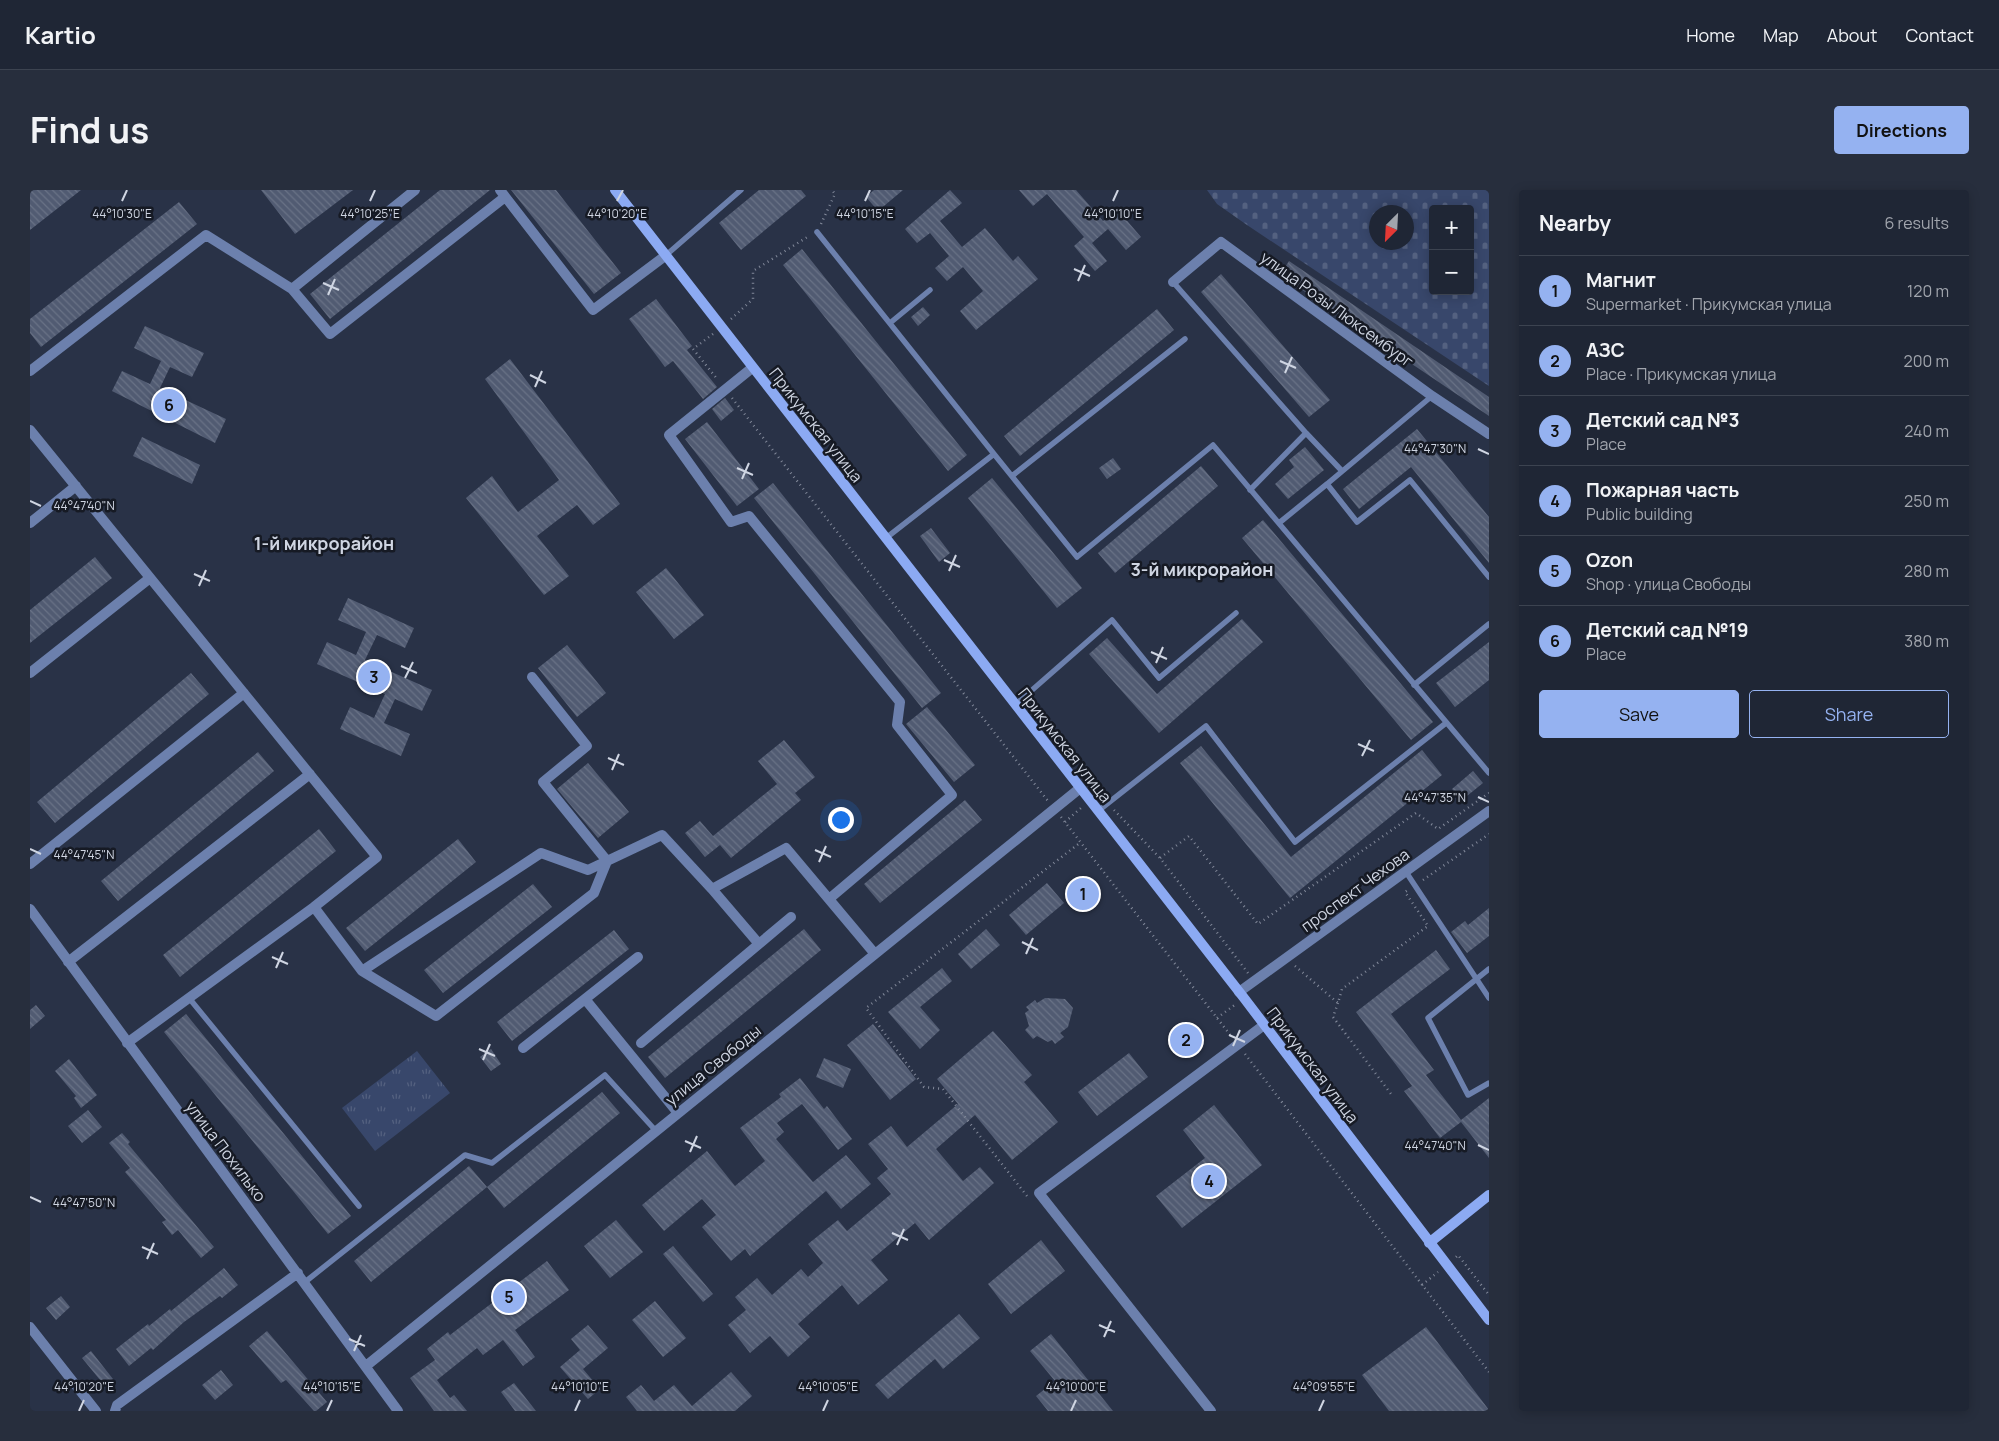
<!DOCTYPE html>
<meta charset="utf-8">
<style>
:root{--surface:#1f2635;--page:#272e3d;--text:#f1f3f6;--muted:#a1a5ad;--line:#3c4350;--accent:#95b2f1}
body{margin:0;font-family:Manrope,sans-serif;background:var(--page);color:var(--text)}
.controls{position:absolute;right:15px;top:15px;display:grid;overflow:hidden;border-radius:5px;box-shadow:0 2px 12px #0003}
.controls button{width:45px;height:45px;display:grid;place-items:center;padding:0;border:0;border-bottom:1px solid var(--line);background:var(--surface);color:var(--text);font:25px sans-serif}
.compass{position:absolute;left:1339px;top:15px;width:45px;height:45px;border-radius:50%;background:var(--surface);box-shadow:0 2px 12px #0003;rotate:204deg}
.you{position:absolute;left:810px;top:629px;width:18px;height:18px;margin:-12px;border:4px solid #fff;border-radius:50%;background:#1a73e8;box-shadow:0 0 0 8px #1a73e833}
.badge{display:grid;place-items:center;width:32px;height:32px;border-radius:50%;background:var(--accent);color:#111;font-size:16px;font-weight:700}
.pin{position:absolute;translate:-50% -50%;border:2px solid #fff;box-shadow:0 1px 5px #0006}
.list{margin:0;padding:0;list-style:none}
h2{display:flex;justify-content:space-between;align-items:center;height:65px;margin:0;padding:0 20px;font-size:21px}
h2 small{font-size:16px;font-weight:400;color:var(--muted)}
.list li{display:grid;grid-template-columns:32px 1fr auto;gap:15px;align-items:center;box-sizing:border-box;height:70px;padding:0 20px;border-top:1px solid var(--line)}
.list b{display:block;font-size:19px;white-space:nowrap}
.list p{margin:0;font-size:16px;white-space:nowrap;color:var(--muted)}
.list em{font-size:16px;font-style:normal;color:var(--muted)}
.actions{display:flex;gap:10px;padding:15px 20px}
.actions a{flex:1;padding:11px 0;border:1px solid var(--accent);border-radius:5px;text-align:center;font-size:18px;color:var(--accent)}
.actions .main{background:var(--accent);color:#111}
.map{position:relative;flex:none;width:1459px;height:1221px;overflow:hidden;border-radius:5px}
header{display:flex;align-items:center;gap:30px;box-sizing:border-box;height:70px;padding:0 25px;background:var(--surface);border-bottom:1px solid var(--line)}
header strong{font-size:24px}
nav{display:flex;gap:28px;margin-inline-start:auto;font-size:18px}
.intro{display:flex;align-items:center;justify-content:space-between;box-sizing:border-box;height:120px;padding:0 30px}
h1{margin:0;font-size:35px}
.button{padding:12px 22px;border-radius:5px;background:var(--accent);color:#111;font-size:18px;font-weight:700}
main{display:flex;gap:30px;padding:0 30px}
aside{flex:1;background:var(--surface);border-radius:5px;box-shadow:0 2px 12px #0003}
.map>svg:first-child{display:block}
</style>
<header>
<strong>Kartio</strong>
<nav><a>Home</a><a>Map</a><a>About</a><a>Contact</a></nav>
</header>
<div class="intro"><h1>Find us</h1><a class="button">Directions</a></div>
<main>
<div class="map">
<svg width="1459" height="1221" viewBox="0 0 1459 1221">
<defs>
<pattern id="cemetery-stones" width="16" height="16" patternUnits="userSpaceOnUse" patternTransform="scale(1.25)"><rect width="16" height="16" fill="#38476b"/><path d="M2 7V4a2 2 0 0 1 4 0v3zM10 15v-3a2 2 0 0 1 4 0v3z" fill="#546180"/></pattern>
<pattern id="park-tufts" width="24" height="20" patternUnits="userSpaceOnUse" patternTransform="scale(1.25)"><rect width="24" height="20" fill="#38476b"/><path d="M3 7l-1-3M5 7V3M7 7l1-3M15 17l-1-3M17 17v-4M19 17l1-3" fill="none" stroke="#546180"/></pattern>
<pattern id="building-back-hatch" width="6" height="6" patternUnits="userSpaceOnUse" patternTransform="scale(1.25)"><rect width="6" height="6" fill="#515b72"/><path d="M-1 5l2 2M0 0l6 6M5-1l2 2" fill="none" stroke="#697286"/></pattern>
</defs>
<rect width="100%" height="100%" fill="#293247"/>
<path fill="url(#cemetery-stones)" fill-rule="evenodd" d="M1177,0H1459V196L1217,35L1187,14ZM1403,19H1440V101H1403ZM1346,22H1376V52H1346Z"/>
<path fill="url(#park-tufts)" d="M387,861L420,903L345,961L312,918Z"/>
<path fill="url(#building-back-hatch)" d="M0,0H51L0,40Z
M231,0H323L265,44Z
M410,0H460L300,129L280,104Z
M481,0H526L591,83L564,104Z
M729,0H771L776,6L711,60L689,33Z
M844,0H873L848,21L836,7Z
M920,0L932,13L910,31L932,57L955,38L983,71L988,66L1008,89L946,140L930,121L953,101L933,77L917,91L905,78L919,66L900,43L887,53L875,39Z
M989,0H1046L1073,31L1087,19L1111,47L1096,60L1078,39L1062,53L1077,71L1065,81L1044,56L1054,47L1017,4L1003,16Z
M149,12L167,34L11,157L0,143V129Z
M772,59L937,265L918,281L753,75Z
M1259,71L1459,207V226L1250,85Z
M1191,84L1300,210L1279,227L1171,102Z
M626,109L662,156L657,160L687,197L673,209L643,171L635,177L599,129Z
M893,117L900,125L888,136L881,127Z
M1127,119L1144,140L990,266L974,246Z
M115,136L174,163L162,187L140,177L130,198L196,229L185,253L82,201L92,181L120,194L131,171L104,158Z
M480,169L590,314L563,335L547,315L507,346L539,386L514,405L436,308L462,286L488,322L529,290L455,189Z
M695,208L704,220L691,231L682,219Z
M677,232L729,299L707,316L655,249Z
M1387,239L1459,327V373L1381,277L1329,319L1313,299Z
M112,247L170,275L162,294L103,266Z
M1275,257L1294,280L1258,309L1245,294L1264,277L1259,270Z
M1083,268L1091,279L1077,289L1069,278Z
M1171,276L1188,296L1085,383L1068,363Z
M962,288L1052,398L1027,418L938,308Z
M743,293L911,503L892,518L724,308Z
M1233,330L1403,532L1381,550L1212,348Z
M901,338L920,363L909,372L890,346Z
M65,367L82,388L0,453V420Z
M636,378L674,425L644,449L606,402Z
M318,408L384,438L375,458L347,445L335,470L402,500L392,521L365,509L354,533L380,544L371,566L310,539L320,517L344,528L355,504L287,474L297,452L326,465L336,442L308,430Z
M1212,429L1233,452L1129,543L1059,464L1077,448L1127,504Z
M1459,452V490L1425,517L1406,493Z
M537,455L576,503L547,527L508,478Z
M161,483L179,504L25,633L7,612Z
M897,517L945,575L924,592L876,534Z
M754,550L785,587L765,603L771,610L701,668L690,655L675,667L655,643L670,631L683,646L747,594L728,571Z
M1171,556L1261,667L1392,560L1412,585L1260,708L1150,573Z
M228,562L244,581L88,711L71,691Z
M558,573L599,622L568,648L527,599Z
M1443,581L1453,593L1432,610L1422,599Z
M935,610L952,630L850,713L834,694Z
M289,639L306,661L150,787L133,765Z
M428,649L446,672L335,761L316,738Z
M1017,693L1034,713L996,745L979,725Z
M503,694L522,717L413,803L394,780Z
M1459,718V746L1437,763L1421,742L1435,731L1438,735Z
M774,739L791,760L635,888L618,867Z
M956,739L970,755L941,779L928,764Z
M584,740L599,759L482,851L467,832Z
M1406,760L1420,779L1361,824L1404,880L1396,885L1431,930L1459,908V968L1431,932L1410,948L1374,901L1382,896L1326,822Z
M912,778L922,791L890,817L910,840L890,859L858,822Z
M1015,808L1035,809L1043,818L1038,837L1030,843L1034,847L1025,854L1022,850L1018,852L1007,846L1003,849L995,840L999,836L995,823L999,820L996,817L1005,810L1007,813Z
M6,815L15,826L0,839V820Z
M156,824L321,1026L298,1044L134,842Z
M1157,833L1172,851L1155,865L1140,848Z
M843,834L886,889L860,910L817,855Z
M963,841L1002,885L994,892L1028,932L982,970L945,925L906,959L933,991L950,977L964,993L899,1050L885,1033L841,1070L858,1090L828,1115L812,1095L768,1134L780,1147L758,1167L740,1146L720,1163L698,1135L716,1120L705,1107L727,1088L742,1105L771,1079L778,1087L793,1073L778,1054L808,1030L817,1041L861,1004L847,988L858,979L838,954L861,936L877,957L928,914L907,889Z
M461,859L471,874L461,881L450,867Z
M1099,863L1118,887L1067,926L1048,902Z
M794,868L821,879L813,898L786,887Z
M39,869L67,905L51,918L44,908L46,906L25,881Z
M770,888L794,919L797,916L822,949L808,960L772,914L747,933L754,942L746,949L783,992L816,965L841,994L811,1019L796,1001L720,1066L715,1059L701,1071L672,1037L686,1025L672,1009L634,1041L612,1015L677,961L705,996L735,971L710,938L751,907L749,904Z
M572,902L590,923L474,1018L457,997Z
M1184,915L1232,975L1152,1038L1126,1006L1175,968L1153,940Z
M58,920L72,937L52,953L38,936Z
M92,943L100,952L98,954L184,1057L171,1068L148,1040L142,1045L132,1032L136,1030L95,982L100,978L79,953Z
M439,976L457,997L341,1092L324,1071Z
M586,1030L613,1062L580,1088L554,1056Z
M1011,1050L1035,1081L981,1124L958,1094Z
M643,1056L683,1104L673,1112L633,1064Z
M517,1071L539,1100L485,1140L505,1167L493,1176L473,1150L453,1165L447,1158L407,1190L420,1208L424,1205L437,1221H404L380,1188L405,1170L397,1159L418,1142L420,1145Z
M194,1078L208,1095L192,1108L190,1106L154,1132L123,1160L121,1158L99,1176L86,1159L118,1134L119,1136L140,1119L141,1121Z
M31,1106L40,1117L26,1130L16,1118Z
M625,1111L656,1148L633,1167L602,1130Z
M929,1124L950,1148L913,1179L905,1169L858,1209L845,1195Z
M558,1135L578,1158L553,1179L570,1199L558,1209L530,1177L550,1160L541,1149Z
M1396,1137L1459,1220V1221H1359L1332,1185Z
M237,1141L297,1212L286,1221H284L256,1190L251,1193L219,1156Z
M1021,1144L1083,1221H1018L1006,1206L1025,1191L1000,1161Z
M61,1161L83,1189L75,1196L52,1168Z
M191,1180L203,1195L185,1210L172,1195Z
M701,1182L722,1206L705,1221H607L596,1207L611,1195L624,1211L644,1195L662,1216Z
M484,1193L506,1221H485L471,1202Z"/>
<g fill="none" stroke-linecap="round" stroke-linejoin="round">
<path stroke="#82899a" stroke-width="2.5" stroke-dasharray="1 4" stroke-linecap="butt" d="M791,34L805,4L802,0
M701,129L723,109V81L779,46
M683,144L663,159L688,190
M702,208L1018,611
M1084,620L1130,668
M1031,627L1201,846
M1035,632L1051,618
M1393,690L1459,644
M1265,776L1308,813L1312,799L1398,736L1375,702L1378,700
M1218,783L1130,668L1159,646L1228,734L1386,623L1408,639L1459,603
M1308,813L1303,827L1361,904
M1187,828L1206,814
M1215,864L1459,1182
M997,1006L913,899L894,897L836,818L1051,652
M1426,1067L1428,1065L1459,1105
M1392,1095L1408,1082"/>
<path stroke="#6c80ad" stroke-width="5.5" d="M787,42L964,264L856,348
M635,66L711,0
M1143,92L1276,243
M860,133L900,100
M1402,206L1297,294L1327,332L1380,290L1459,387
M964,264L1047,367L1183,255L1459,583
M982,286L1155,149
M1220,300L1276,243L1312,281
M1249,333L1297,294
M1384,495L1459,434
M985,515L1082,430L1129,488L1206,423
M1068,621L1176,536L1265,652L1416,533
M1376,682L1459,808
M1459,779L1398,828L1438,905L1459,893
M159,808L329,1016
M275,1092L435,965L462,973L575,885L626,941"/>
<path stroke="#6c80ad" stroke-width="10" d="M470,0L563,120L635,66
M1143,92L1191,52L1402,206L1459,244
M262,99L300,144L475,7
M722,178L639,245L701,332L719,326L870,512L867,535L922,605L799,709
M0,181L176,45L262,99L385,0
M0,240L347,667L284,717
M0,333L46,296
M0,483L120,388
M0,674L214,503
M682,699L729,754
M0,719L368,1221
M38,772L280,584
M332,781L406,826L564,703L577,671L513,592L557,556L502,487
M1209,802L1459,621
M555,809L608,767
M97,853L284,717L332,781L511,663L558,680L632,645L682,699L756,658L845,764
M611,853L761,727
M493,858L555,809L648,923
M0,1137L66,1221
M336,1176L1049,599
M85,1221L87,1215L268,1083
M1181,1221L1009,1003L1234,835"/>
<path stroke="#8caaf3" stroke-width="10" d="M585,0L1214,808L1459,1130
M1399,1053L1459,1005"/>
</g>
<path fill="none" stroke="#cfd5e2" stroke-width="2" d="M92,11L97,0M340,11L345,0M587,11L593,0M835,11L840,0M1083,11L1088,0M1044,79L1060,86M1048,91L1055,75M293,93L309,100M298,105L305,89M1250,171L1266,178M1255,183L1262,167M500,185L516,193M505,197L512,181M1448,259L1459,264M707,278L723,285M712,289L719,273M0,311L11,316M914,370L930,377M919,381L926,365M164,384L180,391M169,396L176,380M1121,462L1137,469M1126,473L1133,457M371,476L387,483M375,488L383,472M1328,554L1344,561M1332,566L1340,550M578,568L594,575M582,580L589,564M1448,607L1459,612M0,659L11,664M785,660L801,667M789,672L796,656M992,752L1008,760M996,764L1003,748M242,767L258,774M246,778L253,762M1199,845L1215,852M1203,856L1210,840M449,859L465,866M453,870L460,854M655,951L671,958M1448,955L1459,960M660,962L667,946M0,1007L11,1012M862,1043L878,1050M867,1055L874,1039M112,1057L128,1064M117,1069L124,1053M1069,1135L1085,1142M1074,1147L1081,1131M319,1149L335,1156M324,1161L331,1145M49,1221L54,1210M297,1221L302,1210M545,1221L550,1210M793,1221L798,1210M1041,1221L1046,1210M1289,1221L1294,1210"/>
<g text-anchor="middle" stroke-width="5" stroke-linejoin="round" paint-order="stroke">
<g font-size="16" fill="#cfd5e2" stroke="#161a24">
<text transform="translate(1307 119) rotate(36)" y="6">улица Розы Люксембург</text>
<text transform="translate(786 235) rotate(52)" y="6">Прикумская улица</text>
<text transform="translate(1035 555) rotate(52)" y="6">Прикумская улица</text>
<text transform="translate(1325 700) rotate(-36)" y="6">проспект Чехова</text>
<text transform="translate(683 875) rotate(-39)" y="6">улица Свободы</text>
<text transform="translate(1283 875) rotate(53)" y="6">Прикумская улица</text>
<text transform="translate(196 961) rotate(53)" y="6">улица Похилько</text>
</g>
<g font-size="18" font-weight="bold" fill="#cfd5e2" stroke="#161a24">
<text x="294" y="360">1-й микрорайон</text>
<text x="1172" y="386">3-й микрорайон</text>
</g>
</g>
<g font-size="12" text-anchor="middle" fill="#cfd5e2" stroke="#161a24" stroke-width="5" stroke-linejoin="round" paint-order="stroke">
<text x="92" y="28">44°10'30"E</text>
<text x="340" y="28">44°10'25"E</text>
<text x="587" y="28">44°10'20"E</text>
<text x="835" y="28">44°10'15"E</text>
<text x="1083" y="28">44°10'10"E</text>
<text x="1405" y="263">44°47'30"N</text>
<text x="54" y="320">44°47'40"N</text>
<text x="1405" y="612">44°47'35"N</text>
<text x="54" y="669">44°47'45"N</text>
<text x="1405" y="960">44°47'40"N</text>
<text x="54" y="1017">44°47'50"N</text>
<text x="54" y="1201">44°10'20"E</text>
<text x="302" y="1201">44°10'15"E</text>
<text x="550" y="1201">44°10'10"E</text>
<text x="798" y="1201">44°10'05"E</text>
<text x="1046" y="1201">44°10'00"E</text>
<text x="1294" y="1201">44°09'55"E</text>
</g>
</svg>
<div class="controls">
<button>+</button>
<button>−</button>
</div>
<svg class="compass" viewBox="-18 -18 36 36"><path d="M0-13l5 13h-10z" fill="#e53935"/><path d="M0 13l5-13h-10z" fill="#a1a5ad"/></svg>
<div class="you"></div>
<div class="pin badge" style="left:1053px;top:704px">1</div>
<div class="pin badge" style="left:1156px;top:850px">2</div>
<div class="pin badge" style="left:344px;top:487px">3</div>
<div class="pin badge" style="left:1179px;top:991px">4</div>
<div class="pin badge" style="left:479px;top:1107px">5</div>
<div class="pin badge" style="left:139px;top:215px">6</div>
</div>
<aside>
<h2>Nearby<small>6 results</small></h2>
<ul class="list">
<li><span class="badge">1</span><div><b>Магнит</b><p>Supermarket · Прикумская улица</p></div><em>120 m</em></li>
<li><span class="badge">2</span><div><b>АЗС</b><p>Place · Прикумская улица</p></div><em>200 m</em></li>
<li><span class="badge">3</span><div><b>Детский сад №3</b><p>Place</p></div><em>240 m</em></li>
<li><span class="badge">4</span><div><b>Пожарная часть</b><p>Public building</p></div><em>250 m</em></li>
<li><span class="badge">5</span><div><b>Ozon</b><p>Shop · улица Свободы</p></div><em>280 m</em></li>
<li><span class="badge">6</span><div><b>Детский сад №19</b><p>Place</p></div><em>380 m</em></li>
</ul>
<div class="actions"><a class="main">Save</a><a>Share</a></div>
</aside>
</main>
